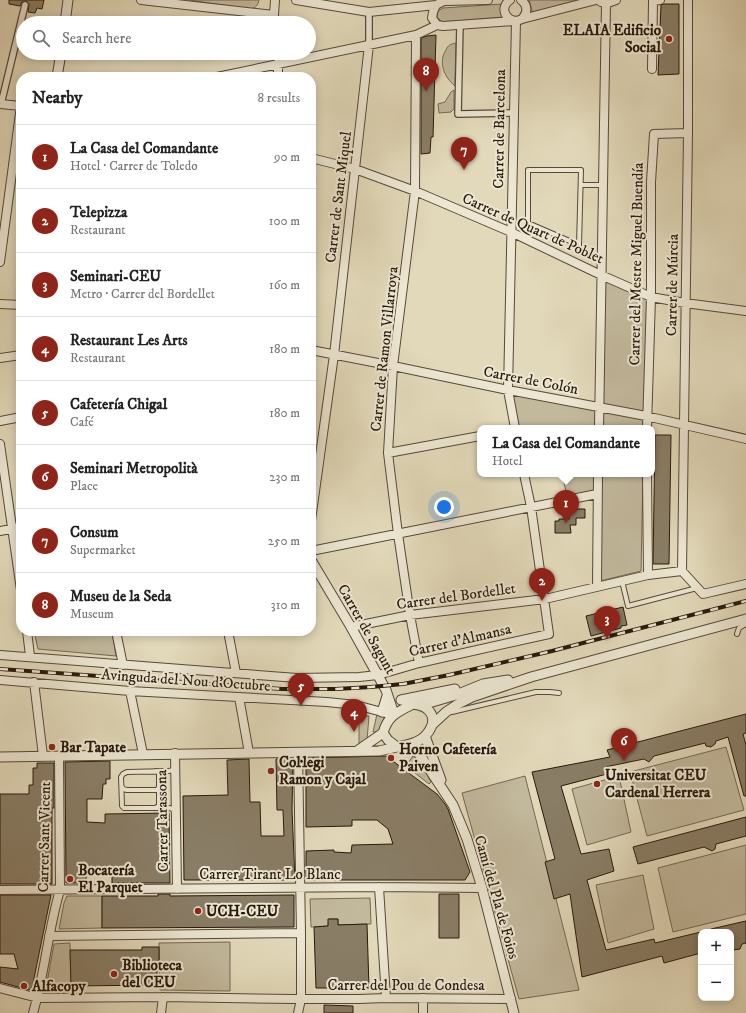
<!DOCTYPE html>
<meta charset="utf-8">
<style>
:root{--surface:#fff;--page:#f2f2f2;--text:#222;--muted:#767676;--line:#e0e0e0;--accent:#8f2418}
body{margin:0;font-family:"IM FELL DW Pica",serif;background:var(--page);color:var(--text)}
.controls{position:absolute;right:12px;bottom:12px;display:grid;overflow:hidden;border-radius:8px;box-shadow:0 2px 10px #0003}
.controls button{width:36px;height:36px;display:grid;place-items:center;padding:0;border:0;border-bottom:1px solid var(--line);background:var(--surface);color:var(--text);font:20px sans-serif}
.you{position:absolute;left:444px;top:507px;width:14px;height:14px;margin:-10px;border:3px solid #fff;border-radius:50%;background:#1a73e8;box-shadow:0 0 0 6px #1a73e833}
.badge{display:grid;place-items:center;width:26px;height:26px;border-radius:50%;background:var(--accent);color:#fff;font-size:13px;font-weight:700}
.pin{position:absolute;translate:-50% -33px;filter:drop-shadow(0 1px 2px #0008)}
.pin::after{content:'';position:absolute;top:21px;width:14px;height:12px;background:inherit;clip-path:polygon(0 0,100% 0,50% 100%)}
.popup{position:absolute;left:477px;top:425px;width:178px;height:52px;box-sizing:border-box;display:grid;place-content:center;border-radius:8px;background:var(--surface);filter:drop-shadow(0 1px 3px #0005);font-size:13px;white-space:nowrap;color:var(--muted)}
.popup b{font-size:15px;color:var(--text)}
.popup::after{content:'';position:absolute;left:50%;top:100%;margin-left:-8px;border:8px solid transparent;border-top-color:var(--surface)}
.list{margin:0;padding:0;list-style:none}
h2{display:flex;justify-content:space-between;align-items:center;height:52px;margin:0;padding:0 16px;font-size:17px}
h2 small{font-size:13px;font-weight:400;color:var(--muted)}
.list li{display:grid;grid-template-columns:26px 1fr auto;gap:12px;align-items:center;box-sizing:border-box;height:64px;padding:0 16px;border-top:1px solid var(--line)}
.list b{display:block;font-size:15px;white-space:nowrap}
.list p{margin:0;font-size:13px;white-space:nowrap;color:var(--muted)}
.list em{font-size:13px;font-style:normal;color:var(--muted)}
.icon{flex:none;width:22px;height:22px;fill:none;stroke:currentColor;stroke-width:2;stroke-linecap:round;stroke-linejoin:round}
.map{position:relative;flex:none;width:746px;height:1013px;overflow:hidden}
.search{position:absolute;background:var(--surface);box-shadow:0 2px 10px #0003;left:16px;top:16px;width:300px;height:44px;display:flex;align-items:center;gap:10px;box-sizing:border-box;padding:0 14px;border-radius:22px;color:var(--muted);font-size:15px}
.panel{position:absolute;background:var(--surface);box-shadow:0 2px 10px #0003;left:16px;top:72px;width:300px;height:564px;border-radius:16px}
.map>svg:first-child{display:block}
</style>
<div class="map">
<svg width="746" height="1013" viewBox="0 0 746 1013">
<rect width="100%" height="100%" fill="#e2d9ba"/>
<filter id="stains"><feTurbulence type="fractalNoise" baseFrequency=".005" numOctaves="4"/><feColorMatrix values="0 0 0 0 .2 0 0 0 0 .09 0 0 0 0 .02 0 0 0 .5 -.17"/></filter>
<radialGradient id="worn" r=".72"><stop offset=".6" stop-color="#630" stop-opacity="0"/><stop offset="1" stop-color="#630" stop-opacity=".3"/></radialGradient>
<path fill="#c2b89c" stroke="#756854" d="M189,0H259C258,5 256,8 250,9Z
M529,0H586L531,14L532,10Z
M502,4L503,17L444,22L441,21L437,17L438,11L443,8Z
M456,43L455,81V86C444,77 438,62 446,50C448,45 451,44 456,43Z
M454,90V109L451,112L439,113L438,104L445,102L451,92Z
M604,278L648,298L644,414L602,405Z
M512,393L598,408L597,428H552L551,426L540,428H518Z
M602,410L644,418V428H602Z
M562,474H596L595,491L567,496Z
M601,474H643L641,571L600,581Z
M34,631H112L116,656L38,649Z
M377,714L384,716V719L379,731L373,732Z
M359,716H369L367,740L359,743Z
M726,747L744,810L647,836L630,772Z
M413,756L423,767L431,782L429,784L406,766Z
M525,776L579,990L519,999L462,793Z
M619,776L631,832L587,845L572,789Z
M746,845V914L673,932L658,868Z
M643,875L654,929L608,943L596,885Z
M67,896H102V928L59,929L64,903Z
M370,898L371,924L338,925V919H329L328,926L311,927L310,899Z
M230,942V991L160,990L159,943Z
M70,943L71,993H45L54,944Z"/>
<path fill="#897d66" stroke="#28190c" d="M9,0H44L42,9L37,8L35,13L28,12L29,4L26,1L22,2L20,6L9,4Z
M664,4H679V74L658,75L661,5Z
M436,35L433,137H431L430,153L421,154V38L427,36Z
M655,435H671L669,564H653Z
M570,509H585V518H576V525H570L571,533H555V521H559V519H569V516H570Z
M623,607L627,625L621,626V628L591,636L586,616Z
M746,714V733L743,734L746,745V796H744L728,737L716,741L715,744L711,747L706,746L705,743L654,756L649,762L644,759L605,767L607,774L561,786L581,854L609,849L614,871L587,880L606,950L654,939L655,943L701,932V953L664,963L662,956L582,977L570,894L554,899L545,862L555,859L532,772L610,757L607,750Z
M386,756L437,794L445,804L448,809L470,872L465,880H306V851L334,850V852L351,853L352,845L393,844L388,829L377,820H352V826L306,827V758Z
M293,758L292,810L295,880H184L183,796L228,795L227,760L249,759L250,802H260L261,836H284L283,810H277L276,759Z
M110,761V779H106V784H103L102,799H87V822L105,823V814L169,813L170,883H112V867H102L93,875H86V881L84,883H66L65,762Z
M37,763H54V808H52V884H0V794H29V785H33V768H37Z
M746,817V836L716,844L715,849L712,851L704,847L638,864L633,847Z
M158,894H170V896L294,895V927L102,928V896H158Z
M439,894H459V938H439Z
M0,895H51L32,988L29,990L0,982V967L18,969L14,954H0Z
M328,919H338V925L367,924L369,988H316L314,927L328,926Z
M746,921V943L742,944L740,949L733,950L731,947V932H711V929Z
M142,947H159V964H157V985L71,986L70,950H142Z
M324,1005L353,1006V1013H324Z"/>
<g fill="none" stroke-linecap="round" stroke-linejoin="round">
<defs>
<path id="service" d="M528,170H581L579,245L528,223Z
M581,185H602
M622,581L628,606L697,588
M737,634L739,628L746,624
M452,712L536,692H550L559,693
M122,787L123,789L127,790H157L159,787
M155,808L159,806V772L156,771
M174,812L173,809L169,808H124L122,806L121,777L123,774L127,772L169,771L173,770L175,767"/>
<path id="pedestrian" d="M274,15L275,23
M460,25L458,114L514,113
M369,45V12
M277,53L278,64
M1,104L25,5"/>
<path id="minor" d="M141,0L274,15L275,0
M296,0L369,12L436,5
M488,0L444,1L436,5L433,12L432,18L437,25L443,26L514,21
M510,0C497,9 509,26 522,19C528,12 528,5 521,0
M601,2L608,3L616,0
M522,19L596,0
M416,35L415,191L393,366L388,453L398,534L410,615L419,663
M278,64V77
M652,69L653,1L660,0
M217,77L416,35L437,25
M0,104L21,106L0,262
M311,158L355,169L415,191L511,232L601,275L651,297L685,303L746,311
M0,304L21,305
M311,350L393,366L508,390L646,416L746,439
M0,358L21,355
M0,421L21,417
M515,428L508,390L516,21
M599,428L606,3
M647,428L651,297V182L654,134L688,133
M0,444L21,590
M388,453L480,436
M647,474L648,575
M311,520L334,355L369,45
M0,531L21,527
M311,551L597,494
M682,571L688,133V0
M682,571L703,594L746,584
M597,587L598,474
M351,627L410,615L545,599L648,575L682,571
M27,631L30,656
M116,631L123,665
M228,631L236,673
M0,655L297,678L359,677L378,675L419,663L549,634L531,507L524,474
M0,680L130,691L327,702L356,705L393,715
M34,682L43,756
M130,691L143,754
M239,697L249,753
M175,753L177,889
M379,887L386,998
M0,890L379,887L482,888
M49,936L301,933
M0,988L38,998L163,997L294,999H359L386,998L511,999
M33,1013C45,973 48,930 60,890L59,756
M161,1013L163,997
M298,1013L301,999V933L298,752
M423,1013V998"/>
<path id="tertiary" d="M65,23L68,0
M57,77L61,53
M311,560L351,627L386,690L394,714
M401,700L455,689
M413,704C432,706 439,720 426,735C419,743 407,745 397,747L388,740L383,733C388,715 398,712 413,704Z
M422,705L456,695L483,684L508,680
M382,712L387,696
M432,725L446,712L458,704L472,697L531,677L746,619
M425,736L441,780
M411,745L420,755L453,805L467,839L482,888L514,1013
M357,751L383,733
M0,757L379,751L397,747"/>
</defs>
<use href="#service" stroke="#564938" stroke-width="6"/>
<use href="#pedestrian" stroke="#564938" stroke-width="8"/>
<use href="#minor" stroke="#564938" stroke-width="10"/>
<use href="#tertiary" stroke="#564938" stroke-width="11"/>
<use href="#service" stroke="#ece6d2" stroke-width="4"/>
<use href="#pedestrian" stroke="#ece6d2" stroke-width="5.5"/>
<use href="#minor" stroke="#ece6d2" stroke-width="8"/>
<use href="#tertiary" stroke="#ece6d2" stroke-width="9"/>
<defs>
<path id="rail" d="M0,669L282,689H336L371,687L403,684L449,675L552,651L746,601"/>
</defs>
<use href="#rail" stroke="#28190c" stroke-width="4"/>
<use href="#rail" stroke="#ece6d2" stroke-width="2.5" stroke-dasharray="8" stroke-linecap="butt"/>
</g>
<g fill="#8f2418" stroke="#ece6d2" stroke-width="1.5">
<circle cx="669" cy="39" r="4"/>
<circle cx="52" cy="747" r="4"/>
<circle cx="391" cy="758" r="4"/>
<circle cx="271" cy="771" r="4"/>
<circle cx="597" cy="784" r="4"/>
<circle cx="70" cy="879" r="4"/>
<circle cx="198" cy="911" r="4"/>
<circle cx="114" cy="974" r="4"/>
<circle cx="24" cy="986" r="4"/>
</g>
<g text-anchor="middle" stroke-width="4" stroke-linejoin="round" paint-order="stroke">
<g font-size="15" font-weight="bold" fill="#28190c" stroke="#ece6d2" text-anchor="start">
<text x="661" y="35" text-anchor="end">ELAIA Edificio<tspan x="661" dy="17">Social</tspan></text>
<text x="60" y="752">Bar Tapate</text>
<text x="399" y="754">Horno Cafetería<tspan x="399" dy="17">Paiven</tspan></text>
<text x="279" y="767">Col·legi<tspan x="279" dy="17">Ramon y Cajal</tspan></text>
<text x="605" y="780">Universitat CEU<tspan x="605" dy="17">Cardenal Herrera</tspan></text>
<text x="78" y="875">Bocatería<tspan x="78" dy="17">El Parquet</tspan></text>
<text x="206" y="916">UCH-CEU</text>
<text x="122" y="970">Biblioteca<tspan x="122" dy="17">del CEU</tspan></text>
<text x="32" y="991">Alfacopy</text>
</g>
<g font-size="15" fill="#28190c" stroke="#ece6d2">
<text transform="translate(499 129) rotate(-89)" y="5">Carrer de Barcelona</text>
<text transform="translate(338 197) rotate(-83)" y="5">Carrer de Sant Miquel</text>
<text transform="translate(533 228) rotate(24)" y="5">Carrer de Quart de Poblet</text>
<text transform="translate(636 264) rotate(-89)" y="5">Carrer del Mestre Miguel Buendía</text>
<text transform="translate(672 285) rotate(-89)" y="5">Carrer de Múrcia</text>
<text transform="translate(384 349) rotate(-84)" y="5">Carrer de Ramon Villarroya</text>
<text transform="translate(531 380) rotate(11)" y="5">Carrer de Colón</text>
<text transform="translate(456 596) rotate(-8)" y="5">Carrer del Bordellet</text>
<text transform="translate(367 629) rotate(60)" y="5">Carrer de Sagunt</text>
<text transform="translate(460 640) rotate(-13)" y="5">Carrer d'Almansa</text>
<text transform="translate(186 680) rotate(4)" y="5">Avinguda del Nou d'Octubre</text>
<text transform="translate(162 821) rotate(-91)" y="5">Carrer Tarassona</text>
<text transform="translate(44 837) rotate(-89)" y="5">Carrer Sant Vicent</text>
<text x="270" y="879">Carrer Tirant Lo Blanc</text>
<text transform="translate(497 897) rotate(74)" y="5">Camí del Pla de Foios</text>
<text x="406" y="990">Carrer del Pou de Condesa</text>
</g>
</g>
<rect width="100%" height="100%" filter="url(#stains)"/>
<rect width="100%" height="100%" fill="url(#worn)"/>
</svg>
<div class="controls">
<button>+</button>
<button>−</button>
</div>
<div class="you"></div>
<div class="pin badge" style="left:566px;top:523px">1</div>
<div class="popup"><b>La Casa del Comandante</b>Hotel</div>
<div class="pin badge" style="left:542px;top:601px">2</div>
<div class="pin badge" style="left:607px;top:639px">3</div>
<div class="pin badge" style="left:354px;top:732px">4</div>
<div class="pin badge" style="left:301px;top:706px">5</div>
<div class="pin badge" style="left:624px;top:761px">6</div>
<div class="pin badge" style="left:464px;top:170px">7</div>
<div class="pin badge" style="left:426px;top:91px">8</div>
<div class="search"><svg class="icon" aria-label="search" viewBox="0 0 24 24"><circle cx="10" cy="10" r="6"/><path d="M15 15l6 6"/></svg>Search here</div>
<section class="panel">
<h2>Nearby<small>8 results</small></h2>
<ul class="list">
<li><span class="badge">1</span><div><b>La Casa del Comandante</b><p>Hotel · Carrer de Toledo</p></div><em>90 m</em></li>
<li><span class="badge">2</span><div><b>Telepizza</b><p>Restaurant</p></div><em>100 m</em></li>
<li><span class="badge">3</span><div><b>Seminari-CEU</b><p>Metro · Carrer del Bordellet</p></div><em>160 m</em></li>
<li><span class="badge">4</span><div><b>Restaurant Les Arts</b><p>Restaurant</p></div><em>180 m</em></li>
<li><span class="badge">5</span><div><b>Cafetería Chigal</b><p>Café</p></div><em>180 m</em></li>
<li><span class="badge">6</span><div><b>Seminari Metropolità</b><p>Place</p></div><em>230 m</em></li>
<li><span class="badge">7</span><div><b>Consum</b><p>Supermarket</p></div><em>250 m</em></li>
<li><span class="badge">8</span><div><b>Museu de la Seda</b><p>Museum</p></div><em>310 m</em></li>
</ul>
</section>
</div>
